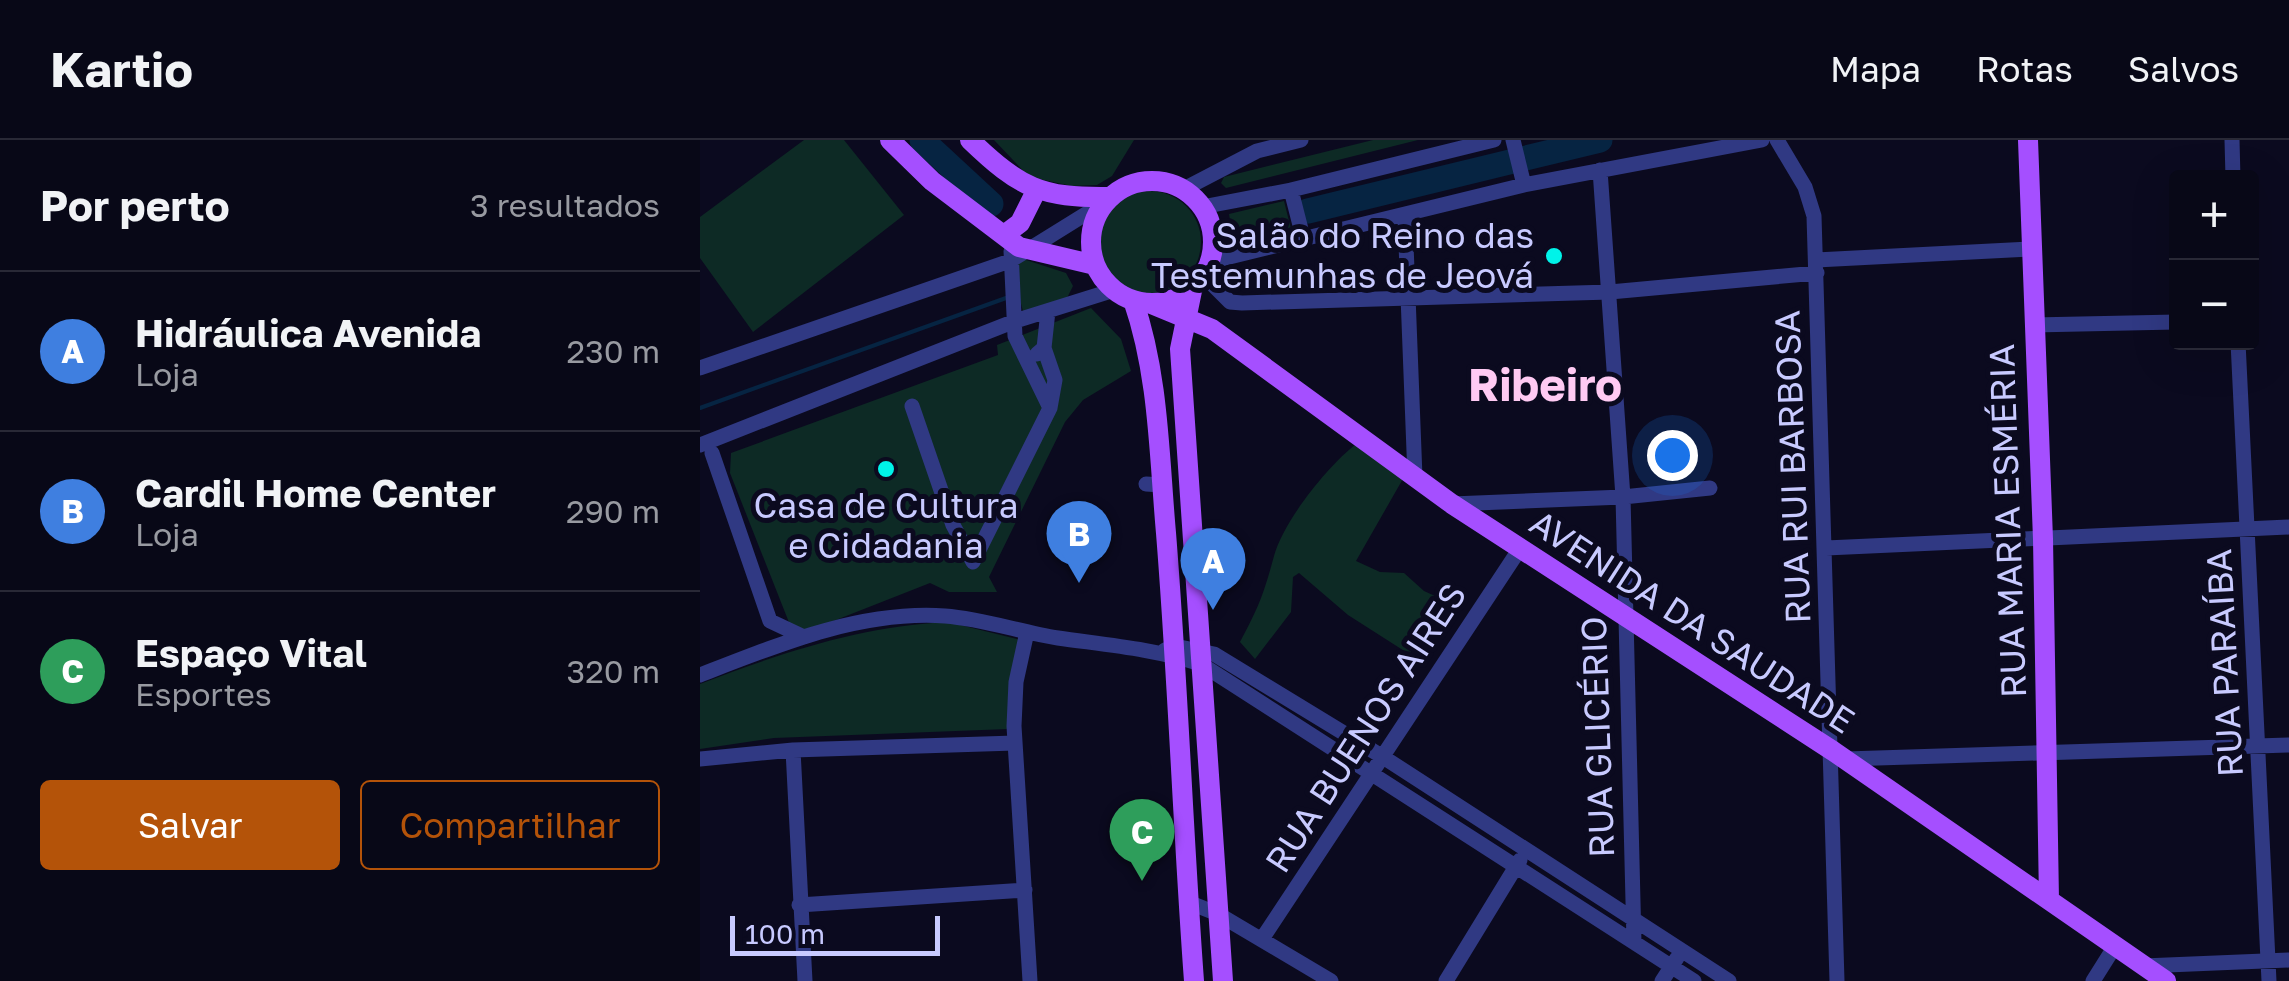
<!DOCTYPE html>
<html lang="pt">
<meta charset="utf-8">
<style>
:root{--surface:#080817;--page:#161624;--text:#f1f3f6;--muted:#989aa1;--line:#292936;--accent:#b45309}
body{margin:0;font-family:"Golos Text",sans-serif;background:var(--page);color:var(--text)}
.controls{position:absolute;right:30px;top:30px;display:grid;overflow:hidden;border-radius:10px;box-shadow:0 10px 40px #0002}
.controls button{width:90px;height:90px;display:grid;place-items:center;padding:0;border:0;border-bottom:2px solid var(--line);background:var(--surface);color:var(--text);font:50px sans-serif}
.scale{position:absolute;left:30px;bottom:25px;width:210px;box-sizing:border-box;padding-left:10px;border:5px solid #c8caff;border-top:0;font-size:28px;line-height:35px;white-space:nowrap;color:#c8caff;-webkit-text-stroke:8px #0b0a1f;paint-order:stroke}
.you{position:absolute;left:972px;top:315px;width:35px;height:35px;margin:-25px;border:8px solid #fff;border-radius:50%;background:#1a73e8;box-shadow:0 0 0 15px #1a73e833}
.badge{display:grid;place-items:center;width:65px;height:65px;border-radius:50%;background:var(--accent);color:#fff;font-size:32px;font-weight:700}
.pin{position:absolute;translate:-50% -82px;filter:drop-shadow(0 2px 5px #0008)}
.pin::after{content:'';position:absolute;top:52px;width:35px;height:30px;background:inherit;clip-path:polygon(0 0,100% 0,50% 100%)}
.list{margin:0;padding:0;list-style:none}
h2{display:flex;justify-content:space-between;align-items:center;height:130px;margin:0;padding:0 40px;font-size:42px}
h2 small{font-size:32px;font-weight:400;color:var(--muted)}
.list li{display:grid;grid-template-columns:65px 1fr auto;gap:30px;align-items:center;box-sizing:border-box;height:160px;padding:0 40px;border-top:2px solid var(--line)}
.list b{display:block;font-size:38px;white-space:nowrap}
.list p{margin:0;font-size:32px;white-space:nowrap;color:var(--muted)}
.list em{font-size:32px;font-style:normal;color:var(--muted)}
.actions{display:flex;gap:20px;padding:30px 40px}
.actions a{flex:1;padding:22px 0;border:2px solid var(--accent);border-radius:10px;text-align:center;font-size:35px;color:var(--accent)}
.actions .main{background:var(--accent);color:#fff}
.map{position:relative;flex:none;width:1589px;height:841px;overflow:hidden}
header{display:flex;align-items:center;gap:60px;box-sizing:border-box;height:140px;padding:0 50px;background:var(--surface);border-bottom:2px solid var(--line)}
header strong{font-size:48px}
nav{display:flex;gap:55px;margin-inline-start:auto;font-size:35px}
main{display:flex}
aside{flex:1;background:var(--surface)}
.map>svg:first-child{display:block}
</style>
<header>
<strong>Kartio</strong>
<nav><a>Mapa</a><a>Rotas</a><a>Salvos</a></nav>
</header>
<main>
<aside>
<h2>Por perto<small>3 resultados</small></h2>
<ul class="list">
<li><span class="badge" style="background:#3f7fe0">A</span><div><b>Hidráulica Avenida</b><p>Loja</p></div><em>230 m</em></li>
<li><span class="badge" style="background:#3f7fe0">B</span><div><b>Cardil Home Center</b><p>Loja</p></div><em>290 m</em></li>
<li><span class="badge" style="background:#2e9e5b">C</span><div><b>Espaço Vital</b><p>Esportes</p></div><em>320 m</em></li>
</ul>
<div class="actions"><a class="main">Salvar</a><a>Compartilhar</a></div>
</aside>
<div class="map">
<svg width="1589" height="841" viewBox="0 0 1589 841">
<rect width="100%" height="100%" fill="#0b0a1f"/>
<path fill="#0d2a25" d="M104,0H144L204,75L53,192L0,118V77Z
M294,0H434L412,36L397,45L372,46L329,37Z
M673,0H718L526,48L521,43L524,37Z
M399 102a51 51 0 1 1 102 0a51 51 0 1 1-102 0Z
M584,61L591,89L534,104L529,74Z
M323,119L366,133L373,146L367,158L324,175L311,126Z
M391,168L421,199L431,231L383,260L365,282L289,437L297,452H249L230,443L108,491L90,485L30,333L31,313L298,215L297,205Z
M656,304L704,337L656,421L680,432L704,433L724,451L753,464L740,496L720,521L648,475L599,433L593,437L591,472L555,519L540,502C559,467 564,453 574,416C584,380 628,326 656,304Z
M248,482L321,500L308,589L74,598L0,609V544C81,513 161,486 248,482Z"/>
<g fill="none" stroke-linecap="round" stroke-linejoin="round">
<path stroke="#062442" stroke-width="4" d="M0,268L306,158"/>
<path stroke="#062442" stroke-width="25" d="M222,0L291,64
M608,71L900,0"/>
<path stroke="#303983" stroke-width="15" d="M813,0L824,45
M1077,0L1105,47L1114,76L1137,841
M1532,0L1533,38
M900,30L923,357L934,802
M484,49L557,11L601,0
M591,50L604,101
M502,67L591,50L794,0
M705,78L715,337
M311,111L315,196L350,268
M1116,120L1330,109
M509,122L824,45L1062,0
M503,135L530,162L542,163L910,152L1117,133
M1333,185L1476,182
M1538,202L1569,841
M337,214L344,208L348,171
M0,228L310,121L405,62
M212,266L253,385L273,422L350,268L355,240L344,208
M0,305L315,181L414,150
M12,313L70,481L104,497
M446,344L462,345
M752,364L923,357L1010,348
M1126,408L1589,387
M327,492L316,542L314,586L330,841
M465,510L475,506L514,514L683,617L1029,841
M0,535C77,505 161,470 245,476C284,479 320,492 358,498C407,505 454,509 501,524L994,841
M93,610L105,841
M0,619L93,610L315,603
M1146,619L1589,605
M488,762L518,774L631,841
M99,765L325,750
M562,799L819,410
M1443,826L1589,820
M746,841L820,720
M962,841L977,818
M1393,841L1415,806"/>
<path stroke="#a54fff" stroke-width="20" d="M190,0L232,41L319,107L395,125
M270,0C320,48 341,58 409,57
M1328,0L1343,399L1349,760
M391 102a61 61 0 1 1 122 0a61 61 0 1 1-122 0Z
M304,95L320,83L336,51
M493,146L480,209L523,841
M433,160C459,235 459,315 466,393C478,542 483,692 494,841
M449,163L512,189L752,364L1133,611L1466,841"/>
</g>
<g fill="#00f3e9" stroke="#0b0a1f" stroke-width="4">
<circle cx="854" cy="116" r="10"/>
<circle cx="186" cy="329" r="10"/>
</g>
<g text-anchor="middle" stroke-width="10" stroke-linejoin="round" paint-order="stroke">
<g font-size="35" fill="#c8caff" stroke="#0b0a1f" text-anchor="end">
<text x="834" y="108">Salão do Reino das<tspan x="834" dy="40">Testemunhas de Jeová</tspan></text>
<text x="186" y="378" text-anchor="middle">Casa de Cultura<tspan x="186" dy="40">e Cidadania</tspan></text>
</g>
<g font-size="35" fill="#c8caff" stroke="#0b0a1f">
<text transform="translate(1093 327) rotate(-92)" y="12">RUA RUI BARBOSA</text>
<text transform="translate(1308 381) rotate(-92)" y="12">RUA MARIA ESMÉRIA</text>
<text transform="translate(992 482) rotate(33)" y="12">AVENIDA DA SAUDADE</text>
<text transform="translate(1525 523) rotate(-93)" y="12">RUA PARAÍBA</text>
<text transform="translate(666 588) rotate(-57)" y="12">RUA BUENOS AIRES</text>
<text transform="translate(898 597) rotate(-92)" y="12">RUA GLICÉRIO</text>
</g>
<g font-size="45" font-weight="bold" fill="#ffcaf3" stroke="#0b0a1f">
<text x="845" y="261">Ribeiro</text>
</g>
</g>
</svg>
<div class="controls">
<button>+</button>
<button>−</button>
</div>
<div class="scale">100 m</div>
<div class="you"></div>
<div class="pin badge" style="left:513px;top:470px;background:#3f7fe0">A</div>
<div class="pin badge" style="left:379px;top:443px;background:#3f7fe0">B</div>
<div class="pin badge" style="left:442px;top:741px;background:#2e9e5b">C</div>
</div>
</main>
